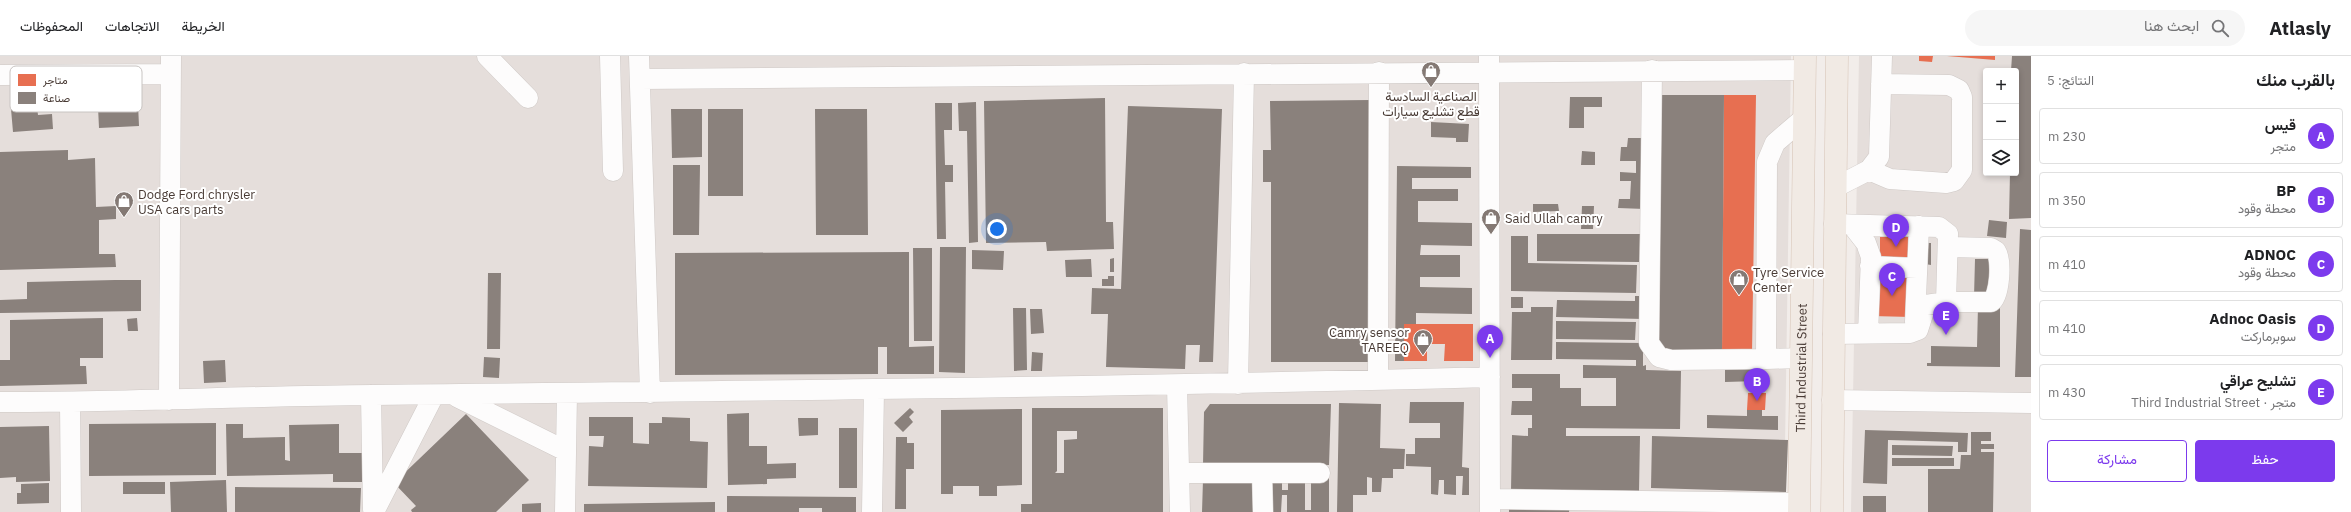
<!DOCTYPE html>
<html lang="ar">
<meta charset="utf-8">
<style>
:root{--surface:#fff;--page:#f6f6f6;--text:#202124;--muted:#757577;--line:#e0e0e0;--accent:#7c3aed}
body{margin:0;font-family:"IBM Plex Sans",Vazirmatn,sans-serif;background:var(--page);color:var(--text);direction:rtl}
.controls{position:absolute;right:12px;top:12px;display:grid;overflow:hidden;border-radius:4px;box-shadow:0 2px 6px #0003}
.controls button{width:36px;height:36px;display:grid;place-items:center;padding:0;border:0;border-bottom:1px solid var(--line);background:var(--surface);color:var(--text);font:20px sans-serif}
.you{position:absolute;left:997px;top:173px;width:14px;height:14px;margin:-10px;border:3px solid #fff;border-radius:50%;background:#1a73e8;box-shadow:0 0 0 6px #1a73e833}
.badge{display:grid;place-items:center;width:26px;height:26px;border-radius:50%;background:var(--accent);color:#fff;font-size:13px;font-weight:700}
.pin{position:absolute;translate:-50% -33px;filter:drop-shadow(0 1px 2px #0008)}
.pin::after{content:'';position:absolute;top:21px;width:14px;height:12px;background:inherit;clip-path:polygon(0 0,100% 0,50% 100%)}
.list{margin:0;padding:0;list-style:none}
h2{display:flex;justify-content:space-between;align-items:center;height:52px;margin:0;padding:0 16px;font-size:17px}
h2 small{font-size:13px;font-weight:400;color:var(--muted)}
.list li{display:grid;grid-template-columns:26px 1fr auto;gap:12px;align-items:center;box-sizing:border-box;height:56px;margin:0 8px 8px;padding:0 8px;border:1px solid var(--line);border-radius:4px}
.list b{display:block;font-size:15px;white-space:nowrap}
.list p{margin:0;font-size:13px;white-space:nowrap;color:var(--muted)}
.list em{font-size:13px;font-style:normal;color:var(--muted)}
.actions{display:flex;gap:8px;padding:12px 16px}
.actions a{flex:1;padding:9px 0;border:1px solid var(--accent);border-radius:4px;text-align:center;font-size:14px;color:var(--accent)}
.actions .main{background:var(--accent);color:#fff}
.icon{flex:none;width:22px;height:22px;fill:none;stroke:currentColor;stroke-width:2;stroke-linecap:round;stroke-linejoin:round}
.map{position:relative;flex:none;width:2031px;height:456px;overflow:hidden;direction:ltr}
header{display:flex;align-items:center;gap:24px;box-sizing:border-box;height:56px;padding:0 20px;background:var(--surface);border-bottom:1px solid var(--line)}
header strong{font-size:19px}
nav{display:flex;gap:22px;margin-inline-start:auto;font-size:14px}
.search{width:280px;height:36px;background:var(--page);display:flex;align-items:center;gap:10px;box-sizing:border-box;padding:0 14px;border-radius:22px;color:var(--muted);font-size:15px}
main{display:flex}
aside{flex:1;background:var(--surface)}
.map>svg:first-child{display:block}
</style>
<header>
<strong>Atlasly</strong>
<div class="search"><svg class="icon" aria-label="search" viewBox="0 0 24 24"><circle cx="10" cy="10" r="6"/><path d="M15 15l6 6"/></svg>ابحث هنا</div>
<nav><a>الخريطة</a><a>الاتجاهات</a><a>المحفوظات</a></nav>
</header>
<main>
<aside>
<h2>بالقرب منك<small>النتائج: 5</small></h2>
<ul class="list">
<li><span class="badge">A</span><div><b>قيس</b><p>متجر</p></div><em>230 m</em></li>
<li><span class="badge">B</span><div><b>BP</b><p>محطة وقود</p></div><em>350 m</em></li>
<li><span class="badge">C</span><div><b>ADNOC</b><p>محطة وقود</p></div><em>410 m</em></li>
<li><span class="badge">D</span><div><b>Adnoc Oasis</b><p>سوبرماركت</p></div><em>410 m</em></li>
<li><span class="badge">E</span><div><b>تشليح عراقي</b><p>متجر · Third Industrial Street</p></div><em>430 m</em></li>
</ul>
<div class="actions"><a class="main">حفظ</a><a>مشاركة</a></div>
</aside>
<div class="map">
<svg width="2031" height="456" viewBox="0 0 2031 456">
<rect width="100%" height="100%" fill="#f2edea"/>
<path fill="#e5dedb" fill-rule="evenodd" d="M0,0H1791L1784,456H0Z
M1859,0H2031V456H1851ZM1986,15H2016V117H1986Z"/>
<path fill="#e76f51" d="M1919,0H1933L1932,6L1919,5Z
M1947,0H1995V4Z
M1724,39H1756L1752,298L1722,297Z
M1880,181H1912V202L1880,201Z
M1873,220L1912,221L1911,261L1872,260Z
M1404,268H1473V305H1444L1445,288H1427V305H1404Z
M1748,337H1766L1765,354H1747Z"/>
<path fill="#8a817c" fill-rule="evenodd" d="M2012,0H2031V162L2009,163L2010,117H2016V15H2011Z
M1661,39H1724L1722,297L1666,298L1657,288Z
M1570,41H1602V51H1584V72H1569Z
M1105,42L1106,166H1113L1114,193L1047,195L1046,186L986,187L984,45Z
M1371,44L1372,306H1271V126H1263V94H1271L1270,45Z
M976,46L978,186L969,187L967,75H959L958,47Z
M935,47H952V74H944L945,109H953V126H945L946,183H937Z
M138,48L139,70L99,72L98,51Z
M1128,50L1222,53L1213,306H1199L1200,289H1186L1185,313L1106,311L1108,258H1091L1092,232L1121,233Z
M37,51L38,59L52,58L53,73L13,76L11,53Z
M671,53H702V101L672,102Z
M708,53H743V140H708Z
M815,53H867L868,179H816Z
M1431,66L1469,68L1468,86H1456V82L1431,81Z
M1628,82H1643L1645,153L1618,152L1619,143H1630L1631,125H1620V116L1636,117V105H1620L1621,91H1627Z
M68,94V104L95,102L96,151L116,150V163L99,164V198H115L116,211L0,214V96Z
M1582,95L1595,96V109H1581Z
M673,109H700L699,179H673Z
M1397,110L1471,111V122H1412V133H1458V145H1418V166L1472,167V190L1421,189L1420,199H1460V221H1420V231L1472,232V258L1416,257V268H1404V305H1395Z
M1533,148H1558L1559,155L1533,156Z
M1582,150H1594L1593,173H1581Z
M1989,164L2007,166L2006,182L1987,180Z
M2020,173L2031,174V321H2015Z
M1537,178H1640L1639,206L1537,205Z
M1511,180H1528V207L1637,209L1636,237L1511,235Z
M1926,187H1931V209L1925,208Z
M940,191H966L965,317L939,316Z
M913,192H932V285H914Z
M972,194L1004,195L1003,214L972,213Z
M909,196V291L934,290V318H887V291H878V318L675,319V197Z
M1114,202V216H1110V203Z
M1091,203L1092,221H1066L1065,204Z
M1975,203H1993L1996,234L1974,241Z
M488,217H501L500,293H487Z
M1108,220H1114V230H1102V223H1108Z
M115,224H141V255L0,257V244L27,243V226Z
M1635,240H1644V263L1556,261L1557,244L1635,245Z
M1511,241H1523V252H1511Z
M1978,250L2000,251V311L1927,310V307H1931V290L1977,291Z
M1531,251H1553L1552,304H1511L1512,256H1531Z
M1013,252H1026L1027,314L1014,315Z
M1030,253H1042L1044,277L1031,278Z
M103,262V302H80V310H86L87,328L0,330V304H10V264Z
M137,262L138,275H128L127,263Z
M1556,265L1636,266L1635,284L1556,283Z
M1556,286L1643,287V310L1646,309V314L1681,315L1680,373L1566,372V380H1640L1639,435L1511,434L1512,379L1528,380V372H1532V359H1511L1512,345H1532V332H1512V318H1560V332H1581V350H1616V322H1583V309L1636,310V304L1556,303Z
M1032,296L1043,297L1042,315H1031Z
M484,301L500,302L499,322L483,321Z
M225,304L226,326L204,327L203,305Z
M1725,313H1758V325L1725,326Z
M1410,346H1464L1462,411L1469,412V439H1462L1463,420H1456V439L1444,438V424H1439L1438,439L1431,438V411L1406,410V398H1415V382H1440V367H1409Z
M1339,347L1381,348L1380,392L1405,393L1404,413H1393V422H1382L1381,436H1372V422L1367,421V439H1353V456H1337Z
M1210,348H1331L1329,409H1203L1204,356Z
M910,352L914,356L909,361L913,366L903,376L894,367Z
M1032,352H1163V456H1021V448H1032ZM1057,375H1077V383L1064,384V417H1055L1057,415Z
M1022,353V429L997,430V440H979V430H953V438H941V354Z
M1747,354H1762V360H1778V374L1707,372V359L1747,360Z
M749,357V390H767V408L796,407V422L767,423V428L728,429L727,358Z
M466,358L529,424L496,456H412L411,454L416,450L394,427Z
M589,361H633V387L649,388V367H662V361L690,362V385L708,386L707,432L588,430L589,390L603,391L604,380H589Z
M798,362H818V379L799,380Z
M216,367V419L89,420V368Z
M226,368H243V382L285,381V404L290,405L289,369L339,368V397H362V426H333V418L227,420Z
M49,370L50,425L16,426V421L0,422V371Z
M839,372H857V432H839Z
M1865,374L1968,377L1967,396H1958V386L1888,384L1887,428L1863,427Z
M1971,376H1991V385H1981V388H1994V393H1981V396H1994L1993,456H1928V413H1960L1961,399H1971Z
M1652,380L1788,384L1786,436L1651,432Z
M896,381H907V387H914V413H906V453H895Z
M1892,389L1953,390L1952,400L1892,399Z
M1892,402H1954V410H1892Z
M1265,420H1282V434H1288V420H1305V454H1311V420H1329V456H1287V439H1282L1281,456H1264Z
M226,424L227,456H171L170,426Z
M1203,424L1261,425L1260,456H1202Z
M123,426H165V438H123Z
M49,427V447L17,448V437H21V428Z
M235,431L361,432L360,456H235Z
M727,440L856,441V456H822V452H799V456H727Z
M1863,440H1886V456H1863Z
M715,446V456H584V448Z
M541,447V456H522V448Z
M1509,447L1570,448L1569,456H1509Z"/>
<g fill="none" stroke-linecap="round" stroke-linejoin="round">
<defs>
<path id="minor" d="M487,0L528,42
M610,0L613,115
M639,0L650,337
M1489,0L1490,456
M1652,14L1649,287L1659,301L1671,304L1766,303
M0,19L171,18
M640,23L1805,14
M1869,114L1890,123L1946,127L1954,125L1962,114V41L1959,34L1949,29L1881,28
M1836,131L1869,114L1879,101L1882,0
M1852,169L1866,187L1871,201L1868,278
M1870,210L1917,212
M1946,246H1991C2000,240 2002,204 1996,195L1991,192L1949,191
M1915,266L1919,170
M1833,278L1910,277L1918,274L1926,249L1946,246L1948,178L1939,171L1834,168
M1801,302L1766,303L1767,106L1775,87L1803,63
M1378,324L1379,16
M1238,328L1244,17
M1177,329L1180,456
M371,339L373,453
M457,341L566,395
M169,344L171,0
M1832,344L2031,347
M0,346C125,346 249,340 374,339C746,335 1118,331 1490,321
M70,346L71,456
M1180,417H1320
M1262,417L1263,456
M1491,443L1799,447
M374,456L434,339
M565,456L567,338
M872,456L874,334"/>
<g id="major">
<path id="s1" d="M1799,456L1805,0"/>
<path d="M1832,456L1837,0"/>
</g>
</defs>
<use href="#minor" stroke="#cfc9c6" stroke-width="21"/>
<use href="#major" stroke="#d6c3b5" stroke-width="23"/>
<use href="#minor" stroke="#fdfcfc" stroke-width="20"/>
<use href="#major" stroke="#f1eae4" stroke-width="22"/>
</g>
<defs>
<symbol id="shop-pin" viewBox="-11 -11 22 30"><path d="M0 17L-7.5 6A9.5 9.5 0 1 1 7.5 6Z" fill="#847974" stroke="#fff"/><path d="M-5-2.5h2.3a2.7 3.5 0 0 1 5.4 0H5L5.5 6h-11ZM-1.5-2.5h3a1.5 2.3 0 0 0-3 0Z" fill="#fff"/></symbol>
</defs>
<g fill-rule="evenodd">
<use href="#shop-pin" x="1420" y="4" width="22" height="30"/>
<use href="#shop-pin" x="113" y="134" width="22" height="30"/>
<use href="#shop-pin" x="1480" y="151" width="22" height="30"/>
<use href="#shop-pin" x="1728" y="212" width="22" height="30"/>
<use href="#shop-pin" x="1412" y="272" width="22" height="30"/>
</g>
<g text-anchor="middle" stroke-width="4" stroke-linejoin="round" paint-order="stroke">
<g font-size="13" fill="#493b35" stroke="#fff" text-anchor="start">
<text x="1431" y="45" text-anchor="middle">الصناعية السادسة<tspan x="1431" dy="15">قطع تشليع سيارات</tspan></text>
<text x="138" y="143">Dodge Ford chrysler<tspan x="138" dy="15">USA cars parts</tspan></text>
<text x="1505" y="167">Said Ullah camry</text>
<text x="1753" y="221">Tyre Service<tspan x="1753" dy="15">Center</tspan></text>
<text x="1409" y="281" text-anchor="end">Camry sensor<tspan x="1409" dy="15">TAREEQ</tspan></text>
</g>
<g font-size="13" fill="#493b35" stroke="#fff">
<text dy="5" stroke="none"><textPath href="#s1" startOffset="144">Third Industrial Street</textPath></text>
</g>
</g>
<rect x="10" y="10" width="132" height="46" rx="6" fill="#fff" stroke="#c8c4c2" stroke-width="1"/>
<rect x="18" y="18" width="18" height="12" fill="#e76f51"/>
<rect x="18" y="36" width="18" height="12" fill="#8a817c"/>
<g font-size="11" fill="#493b35">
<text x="43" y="28">متاجر</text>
<text x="43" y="46">صناعة</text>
</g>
</svg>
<div class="controls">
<button>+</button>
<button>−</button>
<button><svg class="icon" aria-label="layers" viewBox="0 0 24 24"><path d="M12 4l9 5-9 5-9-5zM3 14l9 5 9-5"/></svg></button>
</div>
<div class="you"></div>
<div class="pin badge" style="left:1490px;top:302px">A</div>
<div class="pin badge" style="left:1757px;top:345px">B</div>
<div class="pin badge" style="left:1892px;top:240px">C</div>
<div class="pin badge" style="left:1896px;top:191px">D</div>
<div class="pin badge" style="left:1946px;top:279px">E</div>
</div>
</main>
